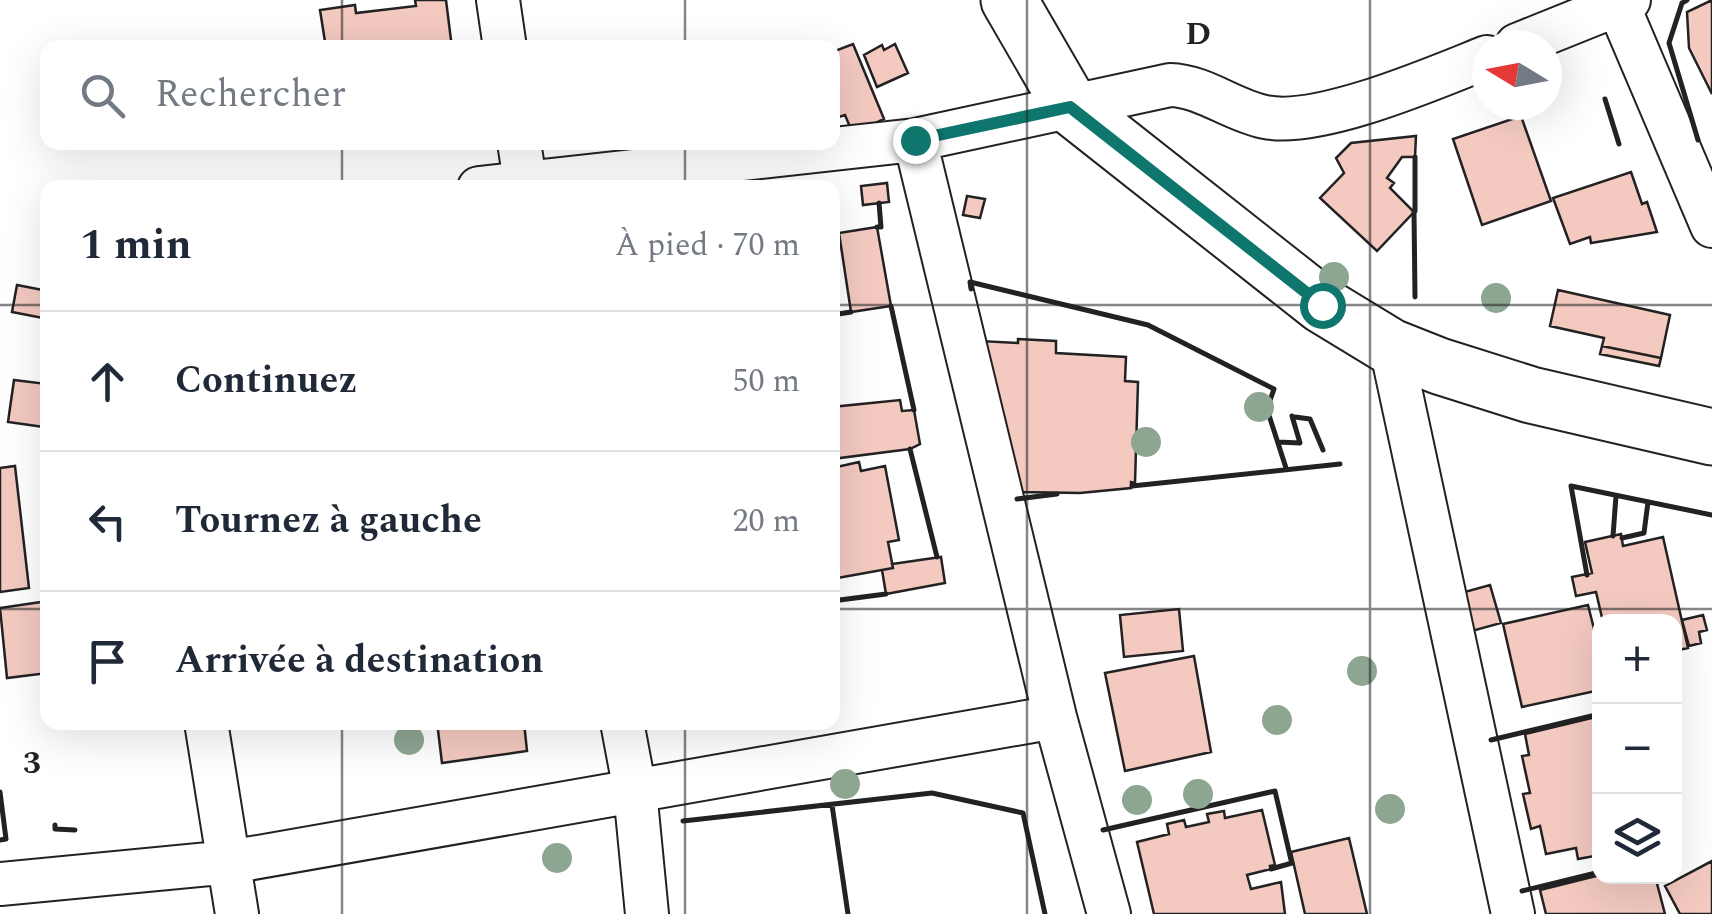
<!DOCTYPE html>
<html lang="fr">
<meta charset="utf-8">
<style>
:root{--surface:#fff;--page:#f2f2f3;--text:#1f2937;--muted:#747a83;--line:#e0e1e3}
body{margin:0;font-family:Spectral,serif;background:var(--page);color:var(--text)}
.controls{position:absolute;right:30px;bottom:30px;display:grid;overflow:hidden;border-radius:20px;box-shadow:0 10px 40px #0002}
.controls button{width:90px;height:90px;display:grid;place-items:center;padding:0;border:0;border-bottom:2px solid var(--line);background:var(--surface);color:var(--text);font:50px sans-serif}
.compass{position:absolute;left:1472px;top:30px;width:90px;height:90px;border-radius:50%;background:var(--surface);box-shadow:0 10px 40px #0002;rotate:280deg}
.stop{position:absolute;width:30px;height:30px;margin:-22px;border:8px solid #0f766e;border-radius:50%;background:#fff}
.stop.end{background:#0f766e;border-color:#fff;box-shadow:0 2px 10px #0008}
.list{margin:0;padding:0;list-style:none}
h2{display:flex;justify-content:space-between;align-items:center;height:130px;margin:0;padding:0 40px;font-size:42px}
h2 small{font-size:32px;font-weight:400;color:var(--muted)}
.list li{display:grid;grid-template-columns:65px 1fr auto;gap:30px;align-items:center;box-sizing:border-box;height:140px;padding:0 40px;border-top:2px solid var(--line)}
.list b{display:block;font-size:38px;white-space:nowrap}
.list em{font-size:32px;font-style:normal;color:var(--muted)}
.icon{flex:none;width:55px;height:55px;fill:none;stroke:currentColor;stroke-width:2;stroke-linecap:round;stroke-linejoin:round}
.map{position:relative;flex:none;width:1712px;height:914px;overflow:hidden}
.search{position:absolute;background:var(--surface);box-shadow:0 10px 40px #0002;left:40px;top:40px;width:800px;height:110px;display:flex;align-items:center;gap:25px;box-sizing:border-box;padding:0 35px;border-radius:20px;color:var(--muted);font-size:38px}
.panel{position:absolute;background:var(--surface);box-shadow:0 10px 40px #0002;left:40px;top:180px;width:800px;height:550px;border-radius:20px}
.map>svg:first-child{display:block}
</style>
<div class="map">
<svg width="1712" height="914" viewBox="0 0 1712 914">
<rect width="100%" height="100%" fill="#fff"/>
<path fill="#f3c9c0" stroke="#222" stroke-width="2.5" d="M415,0H446L452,48H326L320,10L355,5L356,13L416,6Z
M1712,0V94L1689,48L1687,12Z
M853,44L884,119L853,134L845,115L832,119V52Z
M895,44L908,73L877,87L864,55L882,45L884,50Z
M1521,116L1551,201L1482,225L1453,139Z
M1416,136L1415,157H1402L1387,178L1394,183L1390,188L1414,212L1377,251L1320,198L1344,173L1336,158L1351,143Z
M1631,172L1642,204L1647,202L1657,232L1591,243L1590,237L1570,244L1553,198Z
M887,183L889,202L863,205L861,186Z
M967,196L985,199L980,218L963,215Z
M877,227L891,306L851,312L839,233Z
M17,285L48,291V319L12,312Z
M1558,290L1670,315L1661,358L1602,346L1604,338L1550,326Z
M1018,339L1056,341V353L1126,357L1125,381L1138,382L1135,483L1131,482V488L1080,493L1018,492L980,341L1018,343Z
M1602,346L1661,358L1659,366L1600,354Z
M14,380L47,384L44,427L8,422Z
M900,400L902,411L914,410L920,444L910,449L832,459V407Z
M859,462L861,471L885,466L899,540L888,542L893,568L832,579V468Z
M15,466L29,588L0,592V468Z
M1621,534L1623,546L1663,537L1688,648L1674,651V622H1603L1596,592L1576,596L1572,577L1592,573L1585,542Z
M941,557L945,583L886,594L882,570L893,568L892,564Z
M1490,585L1501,623L1461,634L1450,596Z
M48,601V673L7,678L0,608Z
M1588,605L1600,653V690L1522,707L1503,624Z
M1179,609L1183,651L1124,657L1120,615Z
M1703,615L1707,630L1699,632L1701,643L1689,646L1682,620Z
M1194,656L1211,752L1125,771L1105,673Z
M1600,716V855L1578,859L1576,848L1546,854L1540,826L1531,829L1523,794L1530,793L1522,756L1529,755L1525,734Z
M437,722H524L527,751L442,763Z
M1262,810L1275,865L1270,866L1271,869L1247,875L1251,889L1281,882L1285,914H1154L1137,842L1169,834L1167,824L1184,820L1186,827L1209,822L1207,814L1224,811L1225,818Z
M1349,838L1367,914H1305L1291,852Z
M1712,861V914H1680L1665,886Z
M1600,875L1655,876L1665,914H1546L1540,890Z"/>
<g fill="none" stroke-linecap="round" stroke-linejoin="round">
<defs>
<path id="street" d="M498,0L505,48
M1618,5L1712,226
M1517,45L1629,0
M915,140L1055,717L1109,914
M519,142L526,188
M479,188L915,140L1170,85C1204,86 1231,110 1265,117C1319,128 1434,78 1487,57
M1391,347L1513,914
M206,722L237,914
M622,722L635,791L647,914
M0,884L230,862L1055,717"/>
<path id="secondary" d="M1009,0L1071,107L1322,305L1391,347L1439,366L1531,395L1712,437"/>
</defs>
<use href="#street" stroke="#222" stroke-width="46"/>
<use href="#secondary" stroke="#222" stroke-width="59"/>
<use href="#street" stroke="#fff" stroke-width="42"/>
<use href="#secondary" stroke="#fff" stroke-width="55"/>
<path stroke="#222" stroke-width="5" d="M1687,0L1682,3L1669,43L1698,140
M1605,99L1619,144
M1415,211V157
M1414,212L1415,297
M877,227H881L879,203
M971,289L970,282L1148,325L1274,389L1267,409L1286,468
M891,306L914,410
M832,315L851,312
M1295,417L1310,419L1323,450
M1278,442L1300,443L1292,416
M910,449L937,557
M1132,486L1340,464
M1017,499L1057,494
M1613,536L1616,496
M1622,538L1644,533L1648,502
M1587,575L1571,486L1712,515
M832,601L886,594
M1491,740L1600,714
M0,792L6,839L0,840
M832,805L848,914
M683,821L932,793L1023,813L1045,914
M55,825V829L75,830
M1103,830L1275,791L1291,860
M1271,869L1292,863
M1522,891L1600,872"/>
</g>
<g fill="#8da692">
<circle cx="1334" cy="277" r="15"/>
<circle cx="1496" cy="298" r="15"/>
<circle cx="1259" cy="407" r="15"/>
<circle cx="1146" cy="442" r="15"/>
<circle cx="1362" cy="671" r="15"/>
<circle cx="1277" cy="720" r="15"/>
<circle cx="409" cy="740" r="15"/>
<circle cx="845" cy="784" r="15"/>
<circle cx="1198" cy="794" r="15"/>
<circle cx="1137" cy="800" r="15"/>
<circle cx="1390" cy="809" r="15"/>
<circle cx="557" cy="858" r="15"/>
</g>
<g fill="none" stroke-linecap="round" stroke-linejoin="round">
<path stroke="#0f766e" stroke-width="12" d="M915,140L1070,107L1322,305"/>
</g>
<path fill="none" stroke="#222" stroke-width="2.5" stroke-opacity="0.55" d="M342,0V48M685,0V48M1027,0V914M1370,0V914M342,142V188M685,142V188M0,305H48M832,305H1712M0,609H48M832,609H1712M342,722V914M685,722V914"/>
<g font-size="32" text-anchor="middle" font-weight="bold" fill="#222" stroke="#fff" stroke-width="8" stroke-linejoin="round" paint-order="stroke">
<text x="1198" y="44">D</text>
<text x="32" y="773">3</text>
</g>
</svg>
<div class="controls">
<button>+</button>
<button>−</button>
<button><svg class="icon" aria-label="layers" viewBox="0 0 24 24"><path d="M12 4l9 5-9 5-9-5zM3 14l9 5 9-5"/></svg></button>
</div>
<svg class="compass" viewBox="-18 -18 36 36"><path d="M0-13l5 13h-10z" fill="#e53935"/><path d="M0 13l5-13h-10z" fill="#747a83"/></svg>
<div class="stop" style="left:1322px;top:305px"></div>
<div class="stop end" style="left:915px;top:140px"></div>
<div class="search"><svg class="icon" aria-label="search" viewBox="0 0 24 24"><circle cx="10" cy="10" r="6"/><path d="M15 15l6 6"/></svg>Rechercher</div>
<section class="panel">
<h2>1 min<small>À pied · 70 m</small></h2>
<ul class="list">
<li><svg class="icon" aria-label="ahead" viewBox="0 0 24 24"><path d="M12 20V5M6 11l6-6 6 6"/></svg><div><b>Continuez</b></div><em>50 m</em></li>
<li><svg class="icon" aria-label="left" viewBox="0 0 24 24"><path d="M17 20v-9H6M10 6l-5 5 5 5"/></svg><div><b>Tournez à gauche</b></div><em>20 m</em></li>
<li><svg class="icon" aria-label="arrive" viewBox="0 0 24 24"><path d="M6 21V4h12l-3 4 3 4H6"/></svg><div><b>Arrivée à destination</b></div></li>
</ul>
</section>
</div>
